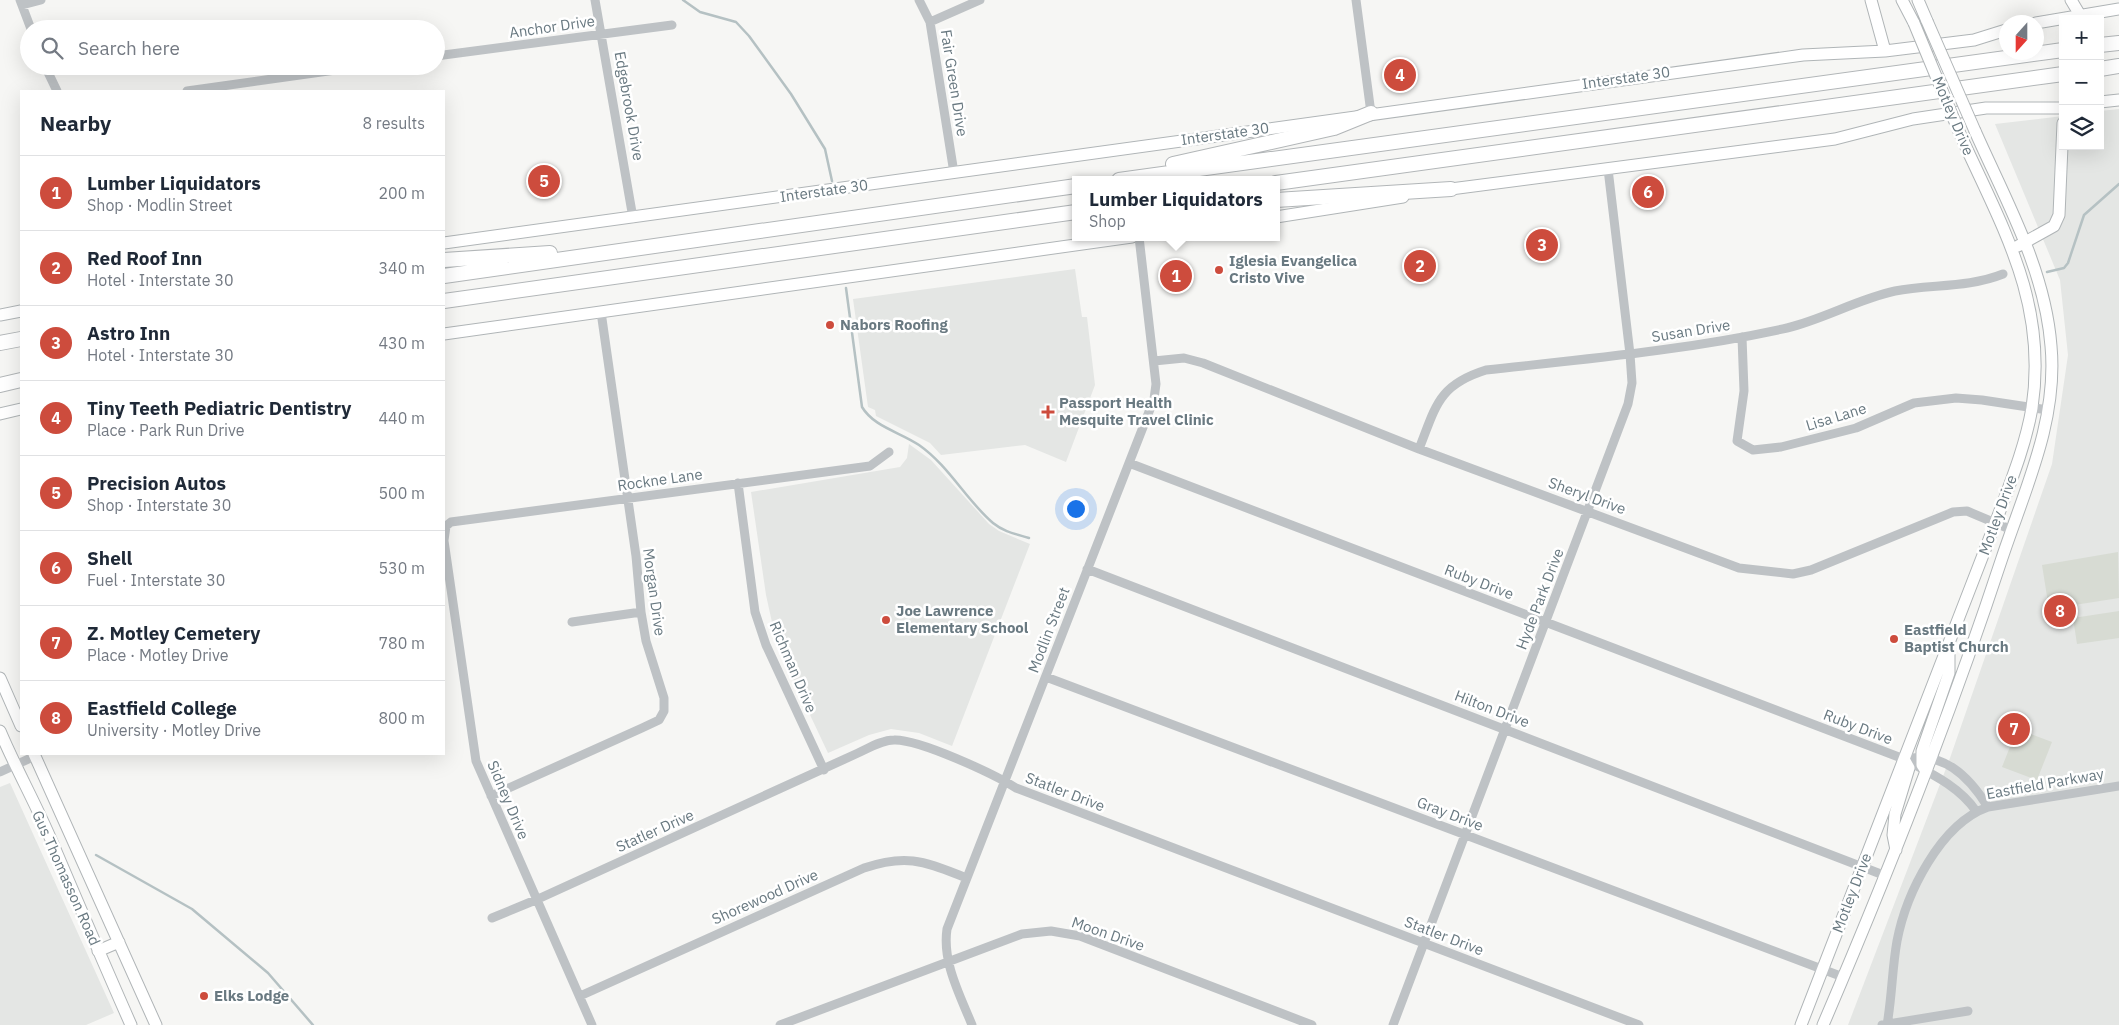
<!DOCTYPE html>
<meta charset="utf-8">
<style>
:root{--surface:#fff;--page:#f6f6f7;--text:#1f2937;--muted:#747a83;--line:#e0e1e3;--accent:#cd4c3d}
body{margin:0;font-family:"IBM Plex Sans",sans-serif;background:var(--page);color:var(--text)}
.controls{position:absolute;right:15px;top:15px;display:grid;overflow:hidden;border-radius:0px;box-shadow:0 5px 20px #0002}
.controls button{width:45px;height:45px;display:grid;place-items:center;padding:0;border:0;border-bottom:1px solid var(--line);background:var(--surface);color:var(--text);font:25px sans-serif}
.compass{position:absolute;left:1999px;top:15px;width:45px;height:45px;border-radius:50%;background:var(--surface);box-shadow:0 5px 20px #0002;rotate:201deg}
.you{position:absolute;left:1075px;top:508px;width:18px;height:18px;margin:-12px;border:4px solid #fff;border-radius:50%;background:#1a73e8;box-shadow:0 0 0 8px #1a73e833}
.badge{display:grid;place-items:center;width:32px;height:32px;border-radius:50%;background:var(--accent);color:#fff;font-size:16px;font-weight:700}
.pin{position:absolute;translate:-50% -50%;border:2px solid #fff;box-shadow:0 1px 5px #0006}
.popup{position:absolute;left:1072px;top:176px;width:208px;height:65px;box-sizing:border-box;display:grid;place-content:center;border-radius:0px;background:var(--surface);filter:drop-shadow(0 1px 4px #0005);font-size:16px;white-space:nowrap;color:var(--muted)}
.popup b{font-size:19px;color:var(--text)}
.popup::after{content:'';position:absolute;left:50%;top:100%;margin-left:-10px;border:10px solid transparent;border-top-color:var(--surface)}
.list{margin:0;padding:0;list-style:none}
h2{display:flex;justify-content:space-between;align-items:center;height:65px;margin:0;padding:0 20px;font-size:21px}
h2 small{font-size:16px;font-weight:400;color:var(--muted)}
.list li{display:grid;grid-template-columns:32px 1fr auto;gap:15px;align-items:center;box-sizing:border-box;height:75px;padding:0 20px;border-top:1px solid var(--line)}
.list b{display:block;font-size:19px;white-space:nowrap}
.list p{margin:0;font-size:16px;white-space:nowrap;color:var(--muted)}
.list em{font-size:16px;font-style:normal;color:var(--muted)}
.icon{flex:none;width:28px;height:28px;fill:none;stroke:currentColor;stroke-width:2;stroke-linecap:round;stroke-linejoin:round}
.map{position:relative;flex:none;width:2119px;height:1025px;overflow:hidden}
.search{position:absolute;background:var(--surface);box-shadow:0 5px 20px #0002;left:20px;top:20px;width:425px;height:55px;display:flex;align-items:center;gap:12px;box-sizing:border-box;padding:0 18px;border-radius:28px;color:var(--muted);font-size:19px}
.panel{position:absolute;background:var(--surface);box-shadow:0 5px 20px #0002;left:20px;top:90px;width:425px;height:665px;border-radius:0px}
.map>svg:first-child{display:block}
</style>
<div class="map">
<svg width="2119" height="1025" viewBox="0 0 2119 1025">
<rect width="100%" height="100%" fill="#f6f6f4"/>
<path fill="#e4e6e4" d="M2119,109V1025H1848L1950,758L2052,464L2068,355L2060,280L1995,124L2063,116V146H2100V111Z
M1075,269L1082,317H1087L1095,385L1066,462L1025,445L941,455L930,443L876,416L875,410L868,407L853,299Z
M909,444L931,460L989,524L999,531L1030,544L952,746L919,733L891,729L869,735L828,753L777,645L766,595L751,492L900,467L907,458Z
M10,783L114,1013L86,1025H0V787Z"/>
<path fill="#d7dbd3" d="M2118,552L2119,598L2049,609L2042,565Z
M2119,611V638L2077,644L2073,618Z
M2017,729L2052,742L2037,780L2002,767Z"/>
<g fill="none" stroke-linecap="round" stroke-linejoin="round">
<path stroke="#b5c1c3" stroke-width="2.5" d="M683,0L700,12L736,22L749,36L791,94L825,149L832,181
M2047,272L2064,268L2068,263L2084,215L2119,184
M846,288L862,407C874,427 900,432 919,445C949,466 966,500 993,523C1004,532 1016,534 1029,538
M96,855L192,909L268,973L313,1025"/>
<defs>
<path id="major" d="M1871,0L1885,51
M1902,0L1914,23
M1918,0L1927,21
M2071,0L2080,15
M2036,23L2119,9
M2100,102L2119,100
M1443,190L1835,139L1913,119L1986,108H2063
M1276,217L1403,197
M444,243L1803,55L1885,51L1974,40L2006,30
M2018,246L2054,226L2059,215L2063,123
M0,315L21,311
M444,334L1132,237
M0,414L21,409
M0,678L21,726
M0,731C16,769 36,804 52,842C78,903 104,964 131,1025
M34,754L156,1025
M1926,771L1922,765V751L1949,673V653
M1896,850L1893,835L1895,814L1909,768L1904,759
M98,951L119,942
M1801,1025L1995,524C2009,486 2025,448 2032,408C2048,302 2002,227 1960,134
M1823,1025C1889,871 1950,716 2002,558C2025,489 2058,420 2051,346C2045,269 2006,201 1975,131"/>
<path id="highway" d="M2100,45L2119,43
M2100,69L2119,66
M1173,164L1334,128L1371,113
M1119,180L2063,50
M1276,183L2063,74
M1276,200L1451,189
M444,260L550,253
M444,276L1076,186
M444,301L1076,212
M0,343L21,339
M0,385L21,380"/>
</defs>
<use href="#major" stroke="#b0b5b7" stroke-width="13"/>
<use href="#highway" stroke="#b2b6b8" stroke-width="16"/>
<path stroke="#bec2c5" stroke-width="9" d="M20,0L31,29
M595,0L633,218
M919,0L930,22L954,173
M1356,0L1371,113
M22,5L41,0
M930,22L980,0
M436,56L672,25
M45,66L57,91
M187,91L364,66
M1742,337L1744,391L1737,441L1753,450L1781,447L1856,428L1914,403L1956,398L1982,400L2048,410
M1154,361L1184,358L1203,363L1419,449L1739,568L1793,574L1811,570L1953,512L1967,511L2012,530
M1419,449C1436,406 1438,385 1486,370C1586,359 1688,350 1787,328C1824,319 1858,299 1895,291C1931,284 1968,288 2003,274
M1129,463L1904,759C1930,773 1959,786 1976,811
M738,483L755,612L766,645L824,770
M444,540L446,526L451,522L870,466L889,452
M444,541L476,761L592,1025
M1087,569L1886,876
M572,622L641,612
M1046,677L1843,977
M1904,759C1943,751 1968,775 1988,807
M0,772L35,756
M491,796L642,728L659,720L664,711V698L646,641L641,612L636,556L601,312
M492,918L538,899L858,753C869,748 882,740 894,740C919,739 994,774 1016,788L1639,1025
M580,996L864,868C908,853 925,862 967,878
M780,1025L1022,934L1051,931L1080,936L1312,1025
M972,1025C960,995 942,962 947,929L1154,399L1156,384L1139,237
M1393,1025L1628,404L1632,383L1630,354L1608,169
M1882,1025L1968,1011
M1887,1025C1892,997 1892,969 1897,941C1906,894 1940,824 1988,807L2119,786"/>
<use href="#major" stroke="#fff" stroke-width="11"/>
<use href="#highway" stroke="#fff" stroke-width="14"/>
<defs>
<path id="major-bridge" d="M1927,21L1975,131
M1914,23L1960,134"/>
</defs>
<use href="#major-bridge" stroke="#b0b5b7" stroke-width="13" stroke-linecap="butt"/>
<use href="#major-bridge" stroke="#fff" stroke-width="11"/>
</g>
<g fill="#cd4c3d" stroke="#fff" stroke-width="2">
<circle cx="1219" cy="270" r="5"/>
<circle cx="830" cy="325" r="5"/>
<path d="M1045.5 404.5h5v5h5v5h-5v5h-5v-5h-5v-5h5z"/>
<circle cx="886" cy="620" r="5"/>
<circle cx="1894" cy="639" r="5"/>
<circle cx="204" cy="996" r="5"/>
</g>
<g text-anchor="middle" stroke-width="5" stroke-linejoin="round" paint-order="stroke">
<g font-size="15" fill="#697981" stroke="#fff">
<text transform="translate(552 27) rotate(-8)" y="5">Anchor Drive</text>
<text transform="translate(1626 78) rotate(-8)" y="5">Interstate 30</text>
<text transform="translate(954 83) rotate(81)" y="5">Fair Green Drive</text>
<text transform="translate(629 106) rotate(80)" y="5">Edgebrook Drive</text>
<text transform="translate(1953 116) rotate(67)" y="5">Motley Drive</text>
<text transform="translate(1225 134) rotate(-8)" y="5">Interstate 30</text>
<text transform="translate(824 191) rotate(-8)" y="5">Interstate 30</text>
<text transform="translate(1691 331) rotate(-9)" y="5">Susan Drive</text>
<text transform="translate(1836 417) rotate(-17)" y="5">Lisa Lane</text>
<text transform="translate(660 480) rotate(-8)" y="5">Rockne Lane</text>
<text transform="translate(1587 496) rotate(20)" y="5">Sheryl Drive</text>
<text transform="translate(1998 515) rotate(-70)" y="5">Motley Drive</text>
<text transform="translate(1479 582) rotate(21)" y="5">Ruby Drive</text>
<text transform="translate(654 592) rotate(82)" y="5">Morgan Drive</text>
<text transform="translate(1540 599) rotate(-69)" y="5">Hyde Park Drive</text>
<text transform="translate(1049 630) rotate(-69)" y="5">Modlin Street</text>
<text transform="translate(793 667) rotate(67)" y="5">Richman Drive</text>
<text transform="translate(1492 709) rotate(21)" y="5">Hilton Drive</text>
<text transform="translate(1858 727) rotate(21)" y="5">Ruby Drive</text>
<text transform="translate(2045 784) rotate(-10)" y="5">Eastfield Parkway</text>
<text transform="translate(1065 792) rotate(21)" y="5">Statler Drive</text>
<text transform="translate(508 800) rotate(67)" y="5">Sidney Drive</text>
<text transform="translate(1450 814) rotate(21)" y="5">Gray Drive</text>
<text transform="translate(655 831) rotate(-24)" y="5">Statler Drive</text>
<text transform="translate(66 878) rotate(66)" y="5">Gus Thomasson Road</text>
<text transform="translate(1852 893) rotate(-69)" y="5">Motley Drive</text>
<text transform="translate(765 897) rotate(-24)" y="5">Shorewood Drive</text>
<text transform="translate(1108 934) rotate(19)" y="5">Moon Drive</text>
<text transform="translate(1444 936) rotate(21)" y="5">Statler Drive</text>
</g>
<g font-size="15" font-weight="bold" fill="#697981" stroke="#fff" text-anchor="start">
<text x="1229" y="266">Iglesia Evangelica<tspan x="1229" dy="17">Cristo Vive</tspan></text>
<text x="840" y="330">Nabors Roofing</text>
<text x="1059" y="408">Passport Health<tspan x="1059" dy="17">Mesquite Travel Clinic</tspan></text>
<text x="896" y="616">Joe Lawrence<tspan x="896" dy="17">Elementary School</tspan></text>
<text x="1904" y="635">Eastfield<tspan x="1904" dy="17">Baptist Church</tspan></text>
<text x="214" y="1001">Elks Lodge</text>
</g>
</g>
</svg>
<div class="controls">
<button>+</button>
<button>−</button>
<button><svg class="icon" aria-label="layers" viewBox="0 0 24 24"><path d="M12 4l9 5-9 5-9-5zM3 14l9 5 9-5"/></svg></button>
</div>
<svg class="compass" viewBox="-18 -18 36 36"><path d="M0-13l5 13h-10z" fill="#e53935"/><path d="M0 13l5-13h-10z" fill="#747a83"/></svg>
<div class="you"></div>
<div class="pin badge" style="left:1176px;top:276px">1</div>
<div class="popup"><b>Lumber Liquidators</b>Shop</div>
<div class="pin badge" style="left:1420px;top:266px">2</div>
<div class="pin badge" style="left:1542px;top:245px">3</div>
<div class="pin badge" style="left:1400px;top:75px">4</div>
<div class="pin badge" style="left:544px;top:181px">5</div>
<div class="pin badge" style="left:1648px;top:192px">6</div>
<div class="pin badge" style="left:2014px;top:729px">7</div>
<div class="pin badge" style="left:2060px;top:611px">8</div>
<div class="search"><svg class="icon" aria-label="search" viewBox="0 0 24 24"><circle cx="10" cy="10" r="6"/><path d="M15 15l6 6"/></svg>Search here</div>
<section class="panel">
<h2>Nearby<small>8 results</small></h2>
<ul class="list">
<li><span class="badge">1</span><div><b>Lumber Liquidators</b><p>Shop · Modlin Street</p></div><em>200 m</em></li>
<li><span class="badge">2</span><div><b>Red Roof Inn</b><p>Hotel · Interstate 30</p></div><em>340 m</em></li>
<li><span class="badge">3</span><div><b>Astro Inn</b><p>Hotel · Interstate 30</p></div><em>430 m</em></li>
<li><span class="badge">4</span><div><b>Tiny Teeth Pediatric Dentistry</b><p>Place · Park Run Drive</p></div><em>440 m</em></li>
<li><span class="badge">5</span><div><b>Precision Autos</b><p>Shop · Interstate 30</p></div><em>500 m</em></li>
<li><span class="badge">6</span><div><b>Shell</b><p>Fuel · Interstate 30</p></div><em>530 m</em></li>
<li><span class="badge">7</span><div><b>Z. Motley Cemetery</b><p>Place · Motley Drive</p></div><em>780 m</em></li>
<li><span class="badge">8</span><div><b>Eastfield College</b><p>University · Motley Drive</p></div><em>800 m</em></li>
</ul>
</section>
</div>
